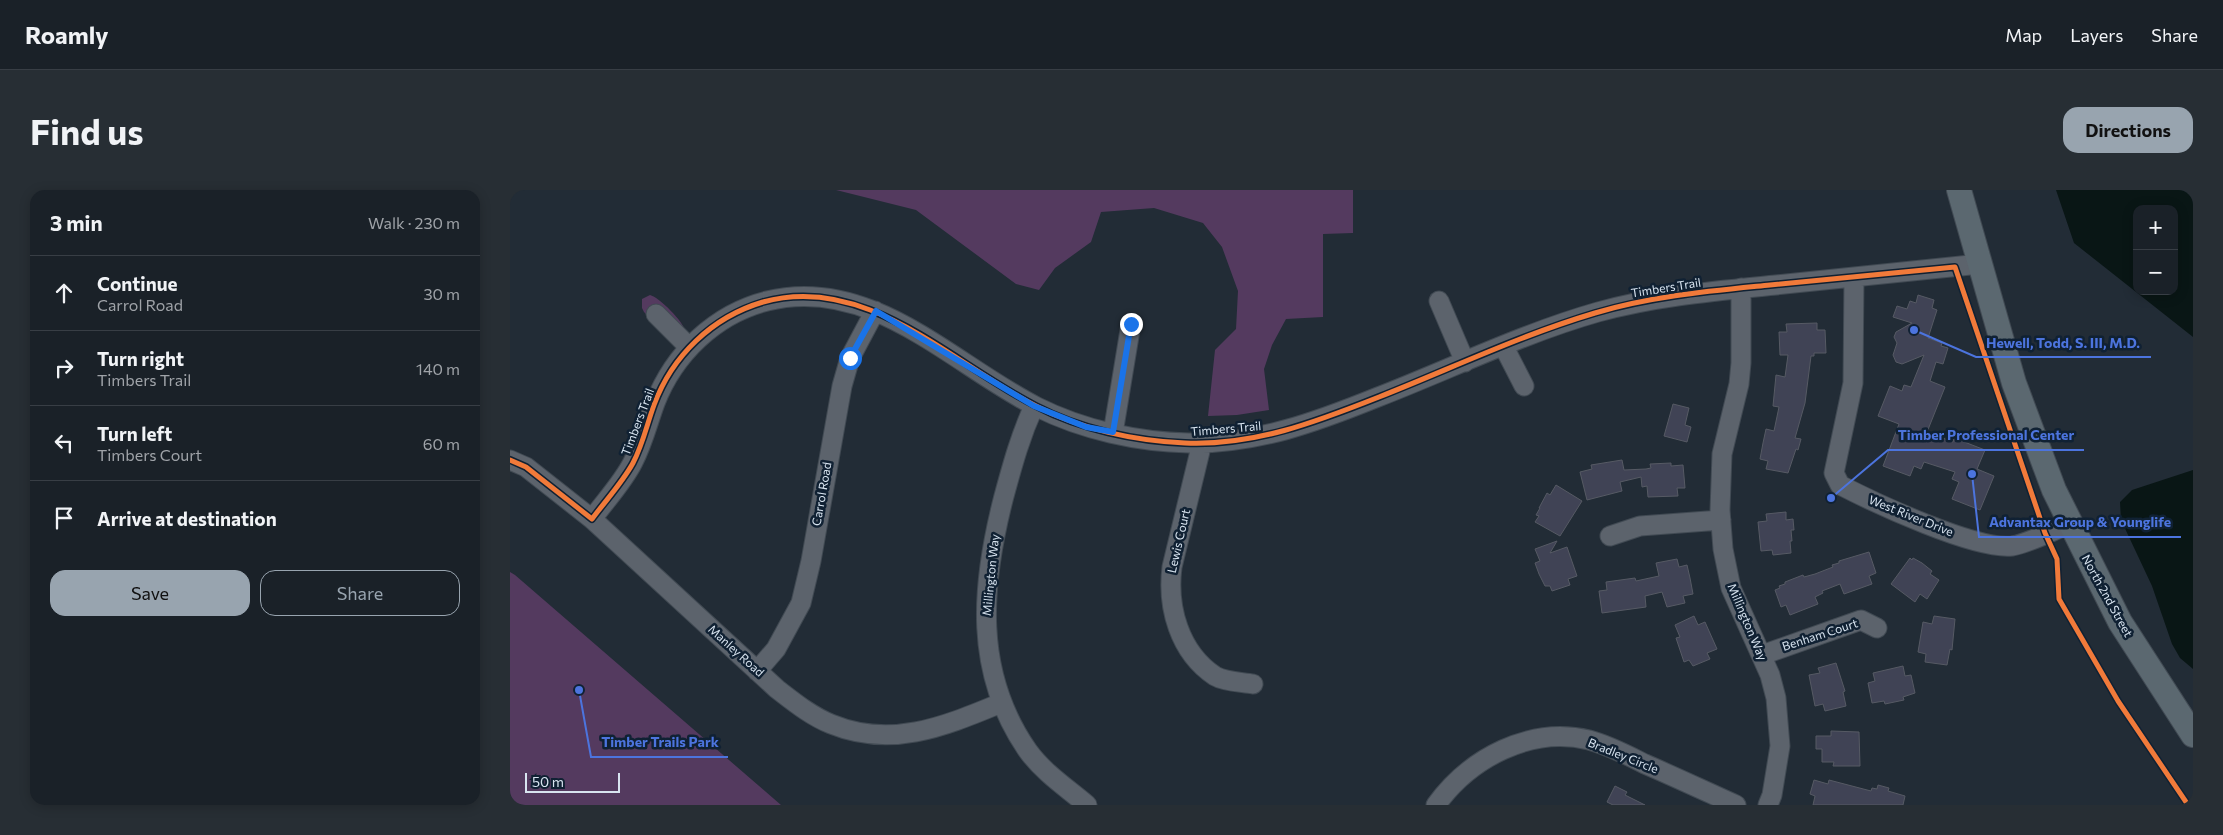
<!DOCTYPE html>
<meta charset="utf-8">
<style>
:root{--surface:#1a2128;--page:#272e34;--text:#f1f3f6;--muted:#9fa3a8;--line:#383e45;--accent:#98a4af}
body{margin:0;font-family:Commissioner,sans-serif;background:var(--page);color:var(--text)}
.controls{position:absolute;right:15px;top:15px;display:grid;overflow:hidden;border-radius:10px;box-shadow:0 2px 12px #0003}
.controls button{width:45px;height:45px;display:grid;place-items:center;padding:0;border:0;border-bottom:1px solid var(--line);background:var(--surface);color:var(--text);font:25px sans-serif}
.scale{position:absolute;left:15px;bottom:12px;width:95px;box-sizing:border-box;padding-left:5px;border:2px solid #d8e4f0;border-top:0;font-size:14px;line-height:18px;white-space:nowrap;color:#d8e4f0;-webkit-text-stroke:4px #102133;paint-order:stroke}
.stop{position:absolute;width:15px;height:15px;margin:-11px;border:4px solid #1a73e8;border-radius:50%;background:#fff}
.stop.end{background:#1a73e8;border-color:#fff;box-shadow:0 1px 5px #0008}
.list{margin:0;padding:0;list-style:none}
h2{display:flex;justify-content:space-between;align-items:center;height:65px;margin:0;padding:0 20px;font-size:21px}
h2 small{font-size:16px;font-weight:400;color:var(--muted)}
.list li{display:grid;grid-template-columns:32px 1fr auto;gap:15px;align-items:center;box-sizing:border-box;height:75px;padding:0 20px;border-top:1px solid var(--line)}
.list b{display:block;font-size:19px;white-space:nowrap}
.list p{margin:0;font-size:16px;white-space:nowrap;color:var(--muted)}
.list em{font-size:16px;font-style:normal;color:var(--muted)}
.actions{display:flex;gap:10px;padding:15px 20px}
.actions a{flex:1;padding:11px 0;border:1px solid var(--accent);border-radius:15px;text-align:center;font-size:18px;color:var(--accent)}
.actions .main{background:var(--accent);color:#111}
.icon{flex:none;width:28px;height:28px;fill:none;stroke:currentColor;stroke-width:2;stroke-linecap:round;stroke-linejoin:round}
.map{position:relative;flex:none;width:1683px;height:615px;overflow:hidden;border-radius:15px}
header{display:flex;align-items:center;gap:30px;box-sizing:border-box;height:70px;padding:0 25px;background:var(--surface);border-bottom:1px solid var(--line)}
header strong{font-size:24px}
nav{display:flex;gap:28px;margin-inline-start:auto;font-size:18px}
.intro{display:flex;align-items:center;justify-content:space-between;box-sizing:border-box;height:120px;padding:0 30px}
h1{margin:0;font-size:35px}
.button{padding:12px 22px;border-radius:15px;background:var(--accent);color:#111;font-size:18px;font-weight:700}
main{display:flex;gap:30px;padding:0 30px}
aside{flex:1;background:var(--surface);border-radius:15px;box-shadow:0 2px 12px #0003}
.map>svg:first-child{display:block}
</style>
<header>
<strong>Roamly</strong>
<nav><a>Map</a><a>Layers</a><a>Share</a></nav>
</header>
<div class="intro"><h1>Find us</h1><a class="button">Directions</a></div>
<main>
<aside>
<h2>3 min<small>Walk · 230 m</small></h2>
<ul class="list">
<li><svg class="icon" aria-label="ahead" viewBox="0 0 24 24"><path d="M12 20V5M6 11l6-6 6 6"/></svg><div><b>Continue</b><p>Carrol Road</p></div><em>30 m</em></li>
<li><svg class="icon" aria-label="right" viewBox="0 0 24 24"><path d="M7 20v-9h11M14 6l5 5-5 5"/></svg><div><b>Turn right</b><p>Timbers Trail</p></div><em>140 m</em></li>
<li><svg class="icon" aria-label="left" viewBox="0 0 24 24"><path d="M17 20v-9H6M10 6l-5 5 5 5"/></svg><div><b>Turn left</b><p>Timbers Court</p></div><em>60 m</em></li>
<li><svg class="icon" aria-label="arrive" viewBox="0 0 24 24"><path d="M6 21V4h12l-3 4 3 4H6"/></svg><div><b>Arrive at destination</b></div></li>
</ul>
<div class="actions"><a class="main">Save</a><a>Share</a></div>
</aside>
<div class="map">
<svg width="1683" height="615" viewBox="0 0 1683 615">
<rect width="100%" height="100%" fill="#222c36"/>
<path fill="#543a5f" d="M326,0H843V43L813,44V127L776,129L762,155L754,179L759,220L727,225L698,226L705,160L726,139L728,101L712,57L693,33L644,18L591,22L581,52L545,78L529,100L506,94L406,20Z
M140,105C149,107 174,132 175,141L160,149L134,122L132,118V109Z
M0,382L5,385L271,615H0Z"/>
<path fill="#091615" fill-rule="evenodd" d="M1546,0H1683V147L1564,53ZM1627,19H1664V101H1627Z
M1683,280V479L1670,468L1662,454L1642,396L1611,330L1610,312L1622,300Z"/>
<path fill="#404355" stroke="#565a64" d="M1408,105L1424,110L1422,118L1427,120L1418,148L1432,153L1431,156L1438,158L1433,174L1426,172L1420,191L1435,197L1417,242L1443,252L1444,248L1475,260L1467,279L1484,286L1470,320L1442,309L1449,292L1442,289L1445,282L1414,272L1411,279L1404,276L1400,286L1373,276L1389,234L1368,226L1380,196L1392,201L1394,195L1401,197L1414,165L1392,174L1386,172L1383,165L1387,153L1384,147L1386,142L1402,133L1383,127L1387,116L1397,119L1400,111L1406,113Z
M1307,133V140H1315L1316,163H1304V166H1301L1295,213L1285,248L1291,249L1288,260L1286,259L1278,283L1256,279L1258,271L1250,269L1253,253L1256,239L1264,241L1269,217L1263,216L1266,185L1275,187L1278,165H1270L1269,142H1277L1276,134Z
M1163,214L1179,218L1175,235L1181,237L1177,252L1154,246Z
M1112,270L1114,280L1136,279L1141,278L1140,274L1161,273V276L1173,275L1175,298H1167L1168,306L1138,307L1137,296L1132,297L1131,287L1110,292L1112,301L1077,310L1070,282L1082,279L1081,275Z
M1046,295L1072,311L1050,346L1025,332L1029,326L1026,325L1030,318H1029L1037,303L1040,305Z
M1276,322V330L1283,329L1284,340H1281L1282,351H1280L1281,363L1263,365L1262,360L1251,361L1248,332L1257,331L1256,324Z
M1047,351L1040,363L1057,357L1067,386L1058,389L1060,395L1042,401L1040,396H1035L1029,384L1025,373L1030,371L1025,359Z
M1359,362L1366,383L1359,386L1362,394L1334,404L1330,394L1312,401L1313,403L1305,407L1308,414L1280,425L1276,415L1271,417L1265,400L1270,398L1269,396L1275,394V392L1293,385L1294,387L1305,384L1323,377L1322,375L1329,373V371Z
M1400,368L1402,370L1403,368L1412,373L1422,381L1420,384L1429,390L1417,409L1410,404L1405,412L1381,394Z
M1167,369L1169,377L1177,375L1180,388L1183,404L1173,406L1175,413L1157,417L1152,402L1135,406L1136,417L1092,423L1089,401L1097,400L1096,392L1125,388L1126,391L1149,386L1146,373Z
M1184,426L1188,435L1195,432L1207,459L1197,463L1200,469L1183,476L1179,470L1174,472L1166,448L1170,447L1165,435Z
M1424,426L1445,429L1442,460L1440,459L1437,475L1415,472L1416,464L1408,462L1413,432L1422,434Z
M1326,473L1335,501L1333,502L1336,516L1315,521L1313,514L1305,516L1299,485L1310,483L1308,478Z
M1393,476L1395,486L1401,485L1405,503L1393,507L1394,510L1375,514L1374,511L1362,513L1358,493L1365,491L1363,483Z
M1321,541L1349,542L1350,576H1323L1324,572H1312V559H1306V546H1321Z
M1304,590L1318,594L1319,590L1361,601L1362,598L1367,599L1368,595L1379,598L1378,601L1395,606L1393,615H1303L1305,606L1300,604Z
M1105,596L1117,602L1115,605L1135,615H1103L1097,612Z"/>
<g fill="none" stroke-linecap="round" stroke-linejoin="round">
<defs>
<path id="minor" d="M1344,87L1343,193L1324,283L1330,295C1365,313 1465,360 1502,356C1517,354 1544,340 1560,334
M1231,98V173L1229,194L1212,264L1210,320L1213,359L1221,398L1260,485L1266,508L1270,556L1262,605L1258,615
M929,111L955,172
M146,124L179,157
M994,157L1014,196
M524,216C510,247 503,273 494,306C471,395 463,482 518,561C534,583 557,598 577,615
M603,243L621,134
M692,253L662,377C657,417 669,462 705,486C715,492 732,492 743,494
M0,270L16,277L82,329L267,499C284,512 301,526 321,534C382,559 435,536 491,513
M82,329C96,310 113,292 123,272C133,253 138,232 145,213C164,164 205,124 257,111C361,85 442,174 527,217C573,240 628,252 679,253C747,254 806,232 868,207C940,179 1014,143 1088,122C1146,106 1206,101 1266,95C1334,88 1402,81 1470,74
M1100,346L1130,336L1211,330
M1252,465L1351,430L1367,438
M247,481L266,459L291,413L301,371L332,196L340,168L365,121
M926,615C960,568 1020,536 1079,550C1098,555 1117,565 1135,574C1165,587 1195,601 1226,615"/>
<path id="major" d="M1449,0L1504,193L1544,300L1610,432L1683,545"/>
</defs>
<use href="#minor" stroke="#414a53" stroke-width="21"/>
<use href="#major" stroke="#414a53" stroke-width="26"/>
<use href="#minor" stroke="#5c636c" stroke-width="19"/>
<use href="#major" stroke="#5b6870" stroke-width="24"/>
<defs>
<path id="cycleway" d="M0,270L16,277L82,329C96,310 112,293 123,273C133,254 137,234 144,215C162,166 202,127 253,112C356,83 441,173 526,216C570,239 625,251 675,253C744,256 806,232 869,207C940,179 1011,145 1085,123C1142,106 1201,101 1260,95C1322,89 1383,83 1445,77L1535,343L1547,369L1549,409L1608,511L1678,615"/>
</defs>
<use href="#cycleway" stroke="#102133" stroke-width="8"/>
<use href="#cycleway" stroke="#f17a3a" stroke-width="5"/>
</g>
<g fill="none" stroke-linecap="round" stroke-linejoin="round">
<path stroke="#1a73e8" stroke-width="6" d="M340,168L366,121L524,216L576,237L603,242L621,134"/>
</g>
<g text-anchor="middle" stroke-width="5" stroke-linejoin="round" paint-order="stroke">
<g font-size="12" fill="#d8e4f0" stroke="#102133">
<text transform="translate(1156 98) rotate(-9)" y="4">Timbers Trail</text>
<text transform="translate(128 232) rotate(-69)" y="4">Timbers Trail</text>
<text transform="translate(716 239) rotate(-5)" y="4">Timbers Trail</text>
<text transform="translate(312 304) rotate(-80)" y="4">Carrol Road</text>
<text transform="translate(1401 326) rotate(22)" y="4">West River Drive</text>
<text transform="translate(669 351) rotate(-77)" y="4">Lewis Court</text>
<text transform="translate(481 385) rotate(-84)" y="4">Millington Way</text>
<text transform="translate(1597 406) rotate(61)" y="4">North 2nd Street</text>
<text transform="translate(1237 432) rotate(67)" y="4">Millington Way</text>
<text transform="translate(1310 445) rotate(-18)" y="4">Benham Court</text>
<text transform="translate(226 461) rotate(42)" y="4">Manley Road</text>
<text transform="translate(1113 566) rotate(22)" y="4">Bradley Circle</text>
</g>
</g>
<path fill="none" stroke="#4c74de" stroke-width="2" d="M1404 140L1466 167H1641M1321 308L1378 260H1574M1462 284L1469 347H1671M69 500L81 567H218"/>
<g fill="#4c74de" stroke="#102133" stroke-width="2">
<circle cx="1404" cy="140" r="5"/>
<circle cx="1321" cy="308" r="5"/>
<circle cx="1462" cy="284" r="5"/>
<circle cx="69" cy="500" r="5"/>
</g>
<g font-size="14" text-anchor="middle" font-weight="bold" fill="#4c74de" stroke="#102133" stroke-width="5" stroke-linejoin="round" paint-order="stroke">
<text x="1553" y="158">Hewell, Todd, S. III, M.D.</text>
<text x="1476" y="250">Timber Professional Center</text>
<text x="1570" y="337">Advantax Group &amp; Younglife</text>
<text x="150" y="557">Timber Trails Park</text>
</g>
</svg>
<div class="controls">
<button>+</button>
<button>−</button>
</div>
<div class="scale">50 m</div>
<div class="stop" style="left:340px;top:168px"></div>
<div class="stop end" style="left:621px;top:134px"></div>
</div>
</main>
